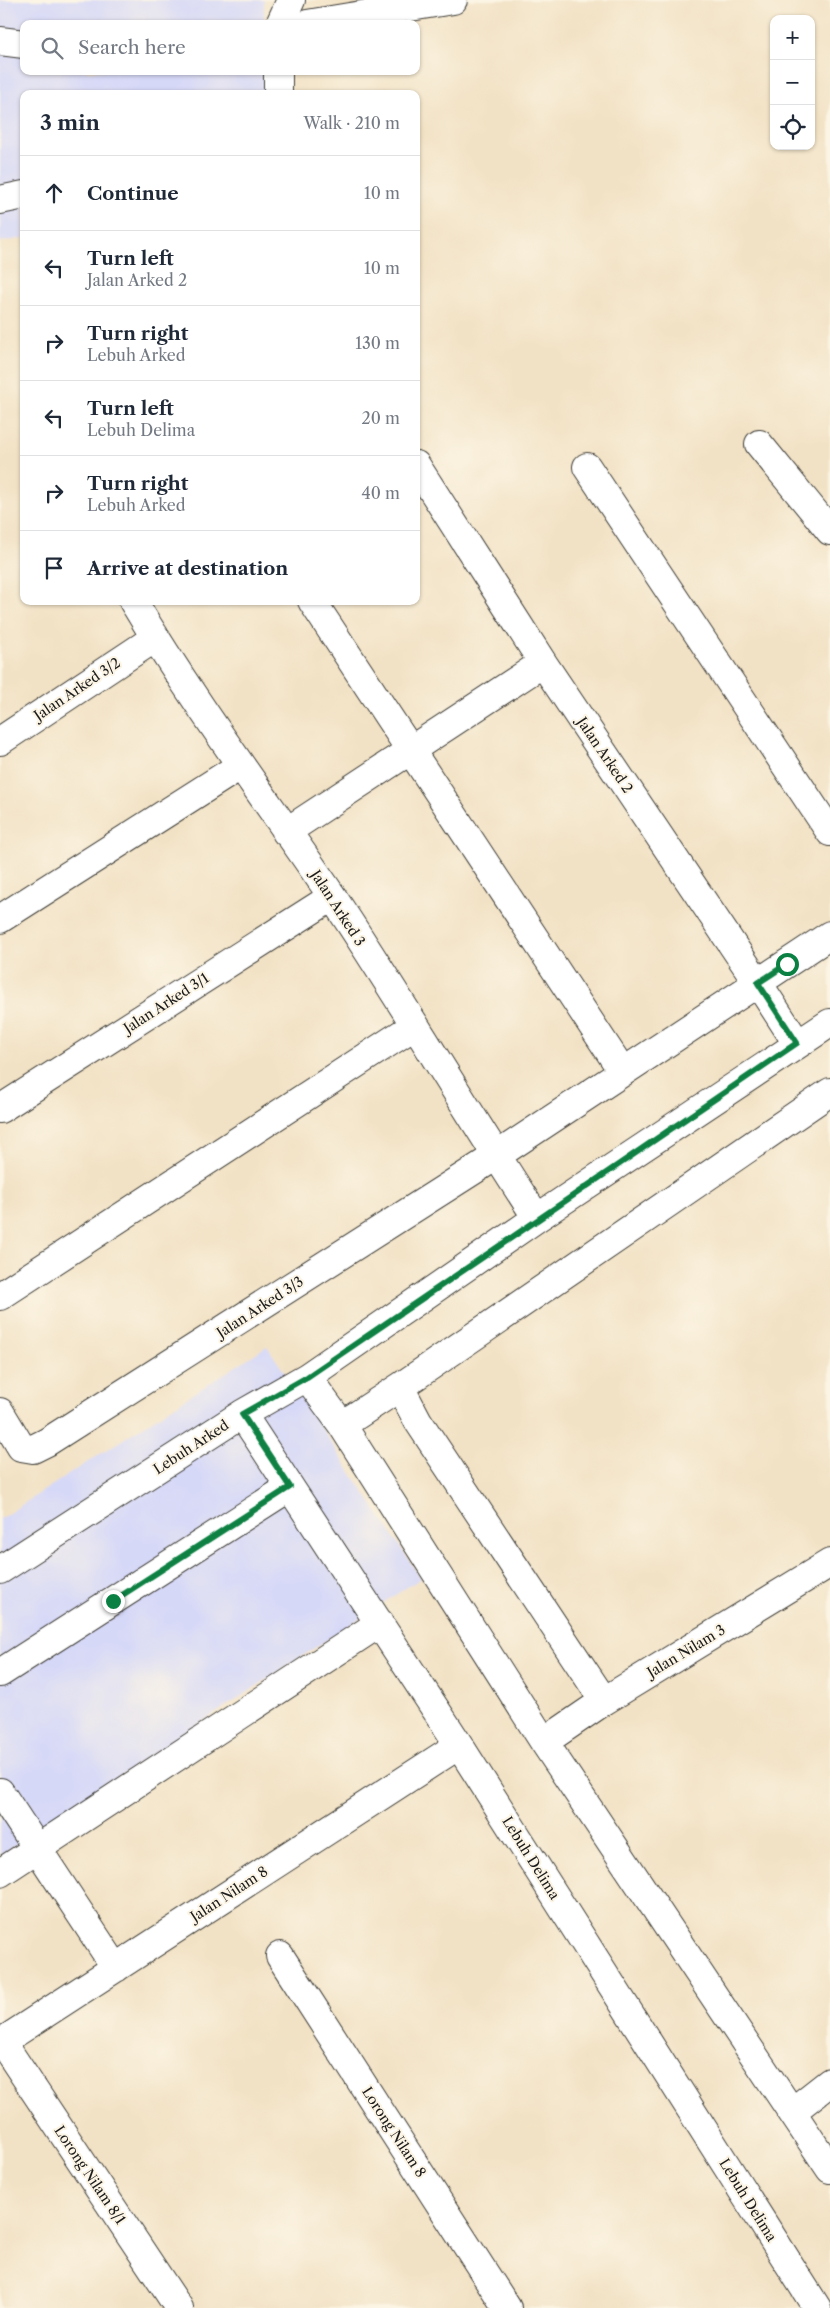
<!DOCTYPE html>
<meta charset="utf-8">
<style>
:root{--surface:#fff;--page:#f6f6f7;--text:#1f2937;--muted:#747a83;--line:#e0e1e3}
body{margin:0;font-family:"Libre Caslon Text",serif;background:var(--page);color:var(--text)}
.controls{position:absolute;right:15px;top:15px;display:grid;overflow:hidden;border-radius:10px;box-shadow:0 1px 4px #0004}
.controls button{width:45px;height:45px;display:grid;place-items:center;padding:0;border:0;border-bottom:1px solid var(--line);background:var(--surface);color:var(--text);font:25px sans-serif}
.stop{position:absolute;width:15px;height:15px;margin:-11px;border:4px solid #0b8043;border-radius:50%;background:#fff}
.stop.end{background:#0b8043;border-color:#fff;box-shadow:0 1px 5px #0008}
.list{margin:0;padding:0;list-style:none}
h2{display:flex;justify-content:space-between;align-items:center;height:65px;margin:0;padding:0 20px;font-size:21px}
h2 small{font-size:16px;font-weight:400;color:var(--muted)}
.list li{display:grid;grid-template-columns:32px 1fr auto;gap:15px;align-items:center;box-sizing:border-box;height:75px;padding:0 20px;border-top:1px solid var(--line)}
.list b{display:block;font-size:19px;white-space:nowrap}
.list p{margin:0;font-size:16px;white-space:nowrap;color:var(--muted)}
.list em{font-size:16px;font-style:normal;color:var(--muted)}
.icon{flex:none;width:28px;height:28px;fill:none;stroke:currentColor;stroke-width:2;stroke-linecap:round;stroke-linejoin:round}
.map{position:relative;flex:none;width:830px;height:2308px;overflow:hidden}
.search{position:absolute;background:var(--surface);box-shadow:0 1px 4px #0004;left:20px;top:20px;width:400px;height:55px;display:flex;align-items:center;gap:12px;box-sizing:border-box;padding:0 18px;border-radius:10px;color:var(--muted);font-size:19px}
.panel{position:absolute;background:var(--surface);box-shadow:0 1px 4px #0004;left:20px;top:90px;width:400px;height:515px;border-radius:10px}
.map>svg:first-child{display:block}
</style>
<div class="map">
<svg width="830" height="2308" viewBox="0 0 830 2308">
<rect width="100%" height="100%" fill="#fcf5e5"/>
<filter id="ink" filterUnits="userSpaceOnUse"><feTurbulence type="fractalNoise" baseFrequency=".02" numOctaves="2"/><feDisplacementMap in="SourceGraphic" scale="10" xChannelSelector="R" yChannelSelector="G"/><feConvolveMatrix kernelMatrix="1 2 1 2 8 2 1 2 1" color-interpolation-filters="sRGB"/></filter>
<filter id="wash" filterUnits="userSpaceOnUse"><feTurbulence type="fractalNoise" baseFrequency=".0096" numOctaves="4" result="noise"/><feDisplacementMap in="SourceGraphic" scale="20" xChannelSelector="R" yChannelSelector="G"/><feGaussianBlur stdDeviation="1.12" result="paint"/><feColorMatrix in="noise" values="0 0 0 0 0 0 0 0 0 0 0 0 0 0 0 0 0 1.4 0 .05"/><feComposite in="paint" operator="in"/></filter>
<g filter="url(#wash)">
<rect width="100%" height="100%" fill="#f2e2c5"/>
<path fill="#d6d8f8" d="M0,0H264V24H24V71H265V94H24V238L0,242Z
M267,1346L421,1578L0,1855V1519Z"/>
</g>
<g filter="url(#ink)">
<g fill="none" stroke-linecap="round" stroke-linejoin="round">
<defs>
<path id="minor" d="M280,24L291,0
M307,24L453,0
M0,41L24,44
M278,71V94
M0,200L24,195
M759,444L830,531
M416,465L543,663L758,983L797,1043
M587,467L830,832
M133,601C194,703 265,798 332,896C403,1002 467,1112 537,1218
M312,601L623,1072
M0,741L155,638
M286,832L543,663
M0,919L240,766
M0,1109L332,897
M0,1296L414,1026
M307,1377L342,1425L544,1742L830,2169
M0,1412L21,1447L33,1449L47,1442L496,1156L830,935
M242,1414L459,1745L817,2308
M342,1425L400,1387
M0,1570L242,1414L307,1377L537,1218L830,1023
M0,1673L290,1487
M604,1701L418,1421L400,1387L830,1092
M544,1742L604,1701L830,1563
M0,1792L116,1968
M0,1873L380,1623
M280,1956L507,2308
M2,2042L179,2308
M0,2043L459,1745
M793,2111L830,2082"/>
</defs>
<use href="#minor" stroke="#3c3a35" stroke-width="30"/>
<use href="#minor" stroke="#fff" stroke-width="28"/>
</g>
</g>
<g fill="none" stroke-linecap="round" stroke-linejoin="round" filter="url(#ink)">
<path stroke="#0b8043" stroke-width="6" d="M113,1601L290,1487L242,1414L307,1377L797,1043L758,983L787,964"/>
</g>
<g text-anchor="middle" stroke-width="4" stroke-linejoin="round" paint-order="stroke">
<g font-size="14" fill="#1c1c1c" stroke="#fcf5e5">
<text transform="translate(77 689) rotate(-34)" y="5">Jalan Arked 3/2</text>
<text transform="translate(605 755) rotate(56)" y="5">Jalan Arked 2</text>
<text transform="translate(338 908) rotate(57)" y="5">Jalan Arked 3</text>
<text transform="translate(166 1003) rotate(-33)" y="5">Jalan Arked 3/1</text>
<text transform="translate(260 1307) rotate(-33)" y="5">Jalan Arked 3/3</text>
<text transform="translate(191 1447) rotate(-33)" y="5">Lebuh Arked</text>
<text transform="translate(686 1651) rotate(-31)" y="5">Jalan Nilam 3</text>
<text transform="translate(531 1858) rotate(58)" y="5">Lebuh Delima</text>
<text transform="translate(229 1894) rotate(-33)" y="5">Jalan Nilam 8</text>
<text transform="translate(394 2132) rotate(57)" y="5">Lorong Nilam 8</text>
<text transform="translate(90 2175) rotate(56)" y="5">Lorong Nilam 8/1</text>
<text transform="translate(748 2200) rotate(58)" y="5">Lebuh Delima</text>
</g>
</g>
</svg>
<div class="controls">
<button>+</button>
<button>−</button>
<button><svg class="icon" aria-label="locate" viewBox="0 0 24 24"><circle cx="12" cy="12" r="6"/><path d="M12 2v4M12 18v4M2 12h4M18 12h4"/></svg></button>
</div>
<div class="stop" style="left:787px;top:964px"></div>
<div class="stop end" style="left:113px;top:1601px"></div>
<div class="search"><svg class="icon" aria-label="search" viewBox="0 0 24 24"><circle cx="10" cy="10" r="6"/><path d="M15 15l6 6"/></svg>Search here</div>
<section class="panel">
<h2>3 min<small>Walk · 210 m</small></h2>
<ul class="list">
<li><svg class="icon" aria-label="ahead" viewBox="0 0 24 24"><path d="M12 20V5M6 11l6-6 6 6"/></svg><div><b>Continue</b></div><em>10 m</em></li>
<li><svg class="icon" aria-label="left" viewBox="0 0 24 24"><path d="M17 20v-9H6M10 6l-5 5 5 5"/></svg><div><b>Turn left</b><p>Jalan Arked 2</p></div><em>10 m</em></li>
<li><svg class="icon" aria-label="right" viewBox="0 0 24 24"><path d="M7 20v-9h11M14 6l5 5-5 5"/></svg><div><b>Turn right</b><p>Lebuh Arked</p></div><em>130 m</em></li>
<li><svg class="icon" aria-label="left" viewBox="0 0 24 24"><path d="M17 20v-9H6M10 6l-5 5 5 5"/></svg><div><b>Turn left</b><p>Lebuh Delima</p></div><em>20 m</em></li>
<li><svg class="icon" aria-label="right" viewBox="0 0 24 24"><path d="M7 20v-9h11M14 6l5 5-5 5"/></svg><div><b>Turn right</b><p>Lebuh Arked</p></div><em>40 m</em></li>
<li><svg class="icon" aria-label="arrive" viewBox="0 0 24 24"><path d="M6 21V4h12l-3 4 3 4H6"/></svg><div><b>Arrive at destination</b></div></li>
</ul>
</section>
</div>
